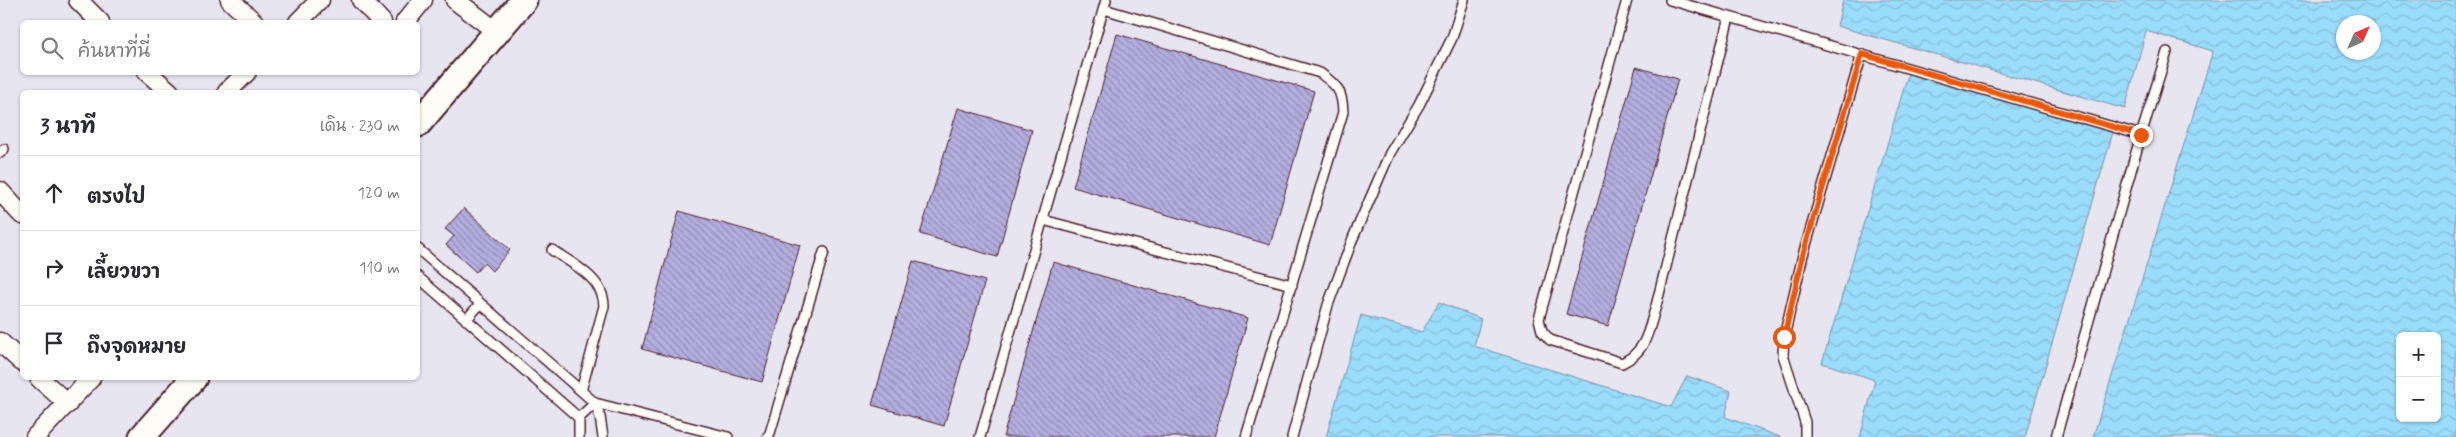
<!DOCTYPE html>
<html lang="th">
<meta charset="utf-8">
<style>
:root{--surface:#fff;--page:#f2f2f3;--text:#2b2b33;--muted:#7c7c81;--line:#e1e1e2}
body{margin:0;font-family:Mynerve,"Playpen Sans Thai",sans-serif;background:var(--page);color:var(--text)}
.controls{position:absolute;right:15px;bottom:15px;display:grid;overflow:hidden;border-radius:8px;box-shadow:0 1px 4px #0004}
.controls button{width:45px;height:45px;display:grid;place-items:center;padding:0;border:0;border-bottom:1px solid var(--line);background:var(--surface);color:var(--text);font:25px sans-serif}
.compass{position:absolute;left:2336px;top:15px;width:45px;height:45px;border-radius:50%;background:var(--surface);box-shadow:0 1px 4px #0004;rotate:45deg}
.stop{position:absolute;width:15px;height:15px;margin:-11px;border:4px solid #ea580c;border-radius:50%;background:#fff}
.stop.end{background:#ea580c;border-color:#fff;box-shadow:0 1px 5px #0008}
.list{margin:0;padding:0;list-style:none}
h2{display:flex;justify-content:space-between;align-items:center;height:65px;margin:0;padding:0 20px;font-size:21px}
h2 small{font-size:16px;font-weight:400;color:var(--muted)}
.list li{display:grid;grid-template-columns:32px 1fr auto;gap:15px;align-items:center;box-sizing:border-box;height:75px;padding:0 20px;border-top:1px solid var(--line)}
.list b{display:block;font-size:19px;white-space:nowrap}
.list em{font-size:16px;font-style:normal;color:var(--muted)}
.icon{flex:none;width:28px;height:28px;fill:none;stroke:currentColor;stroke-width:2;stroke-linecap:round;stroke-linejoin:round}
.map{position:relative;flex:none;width:2456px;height:437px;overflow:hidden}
.search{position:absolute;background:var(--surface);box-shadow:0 1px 4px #0004;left:20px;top:20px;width:400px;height:55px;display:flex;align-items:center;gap:12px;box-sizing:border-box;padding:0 18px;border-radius:8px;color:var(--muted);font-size:19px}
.panel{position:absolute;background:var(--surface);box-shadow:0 1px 4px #0004;left:20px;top:90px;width:400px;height:290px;border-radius:8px}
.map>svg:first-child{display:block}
</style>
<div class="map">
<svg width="2456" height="437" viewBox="0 0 2456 437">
<defs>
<pattern id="water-waves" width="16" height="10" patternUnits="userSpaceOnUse" patternTransform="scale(1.25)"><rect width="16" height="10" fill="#99dcfb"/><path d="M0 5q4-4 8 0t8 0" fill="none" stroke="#85bcd7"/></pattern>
<pattern id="building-back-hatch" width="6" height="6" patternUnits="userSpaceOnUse" patternTransform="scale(1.25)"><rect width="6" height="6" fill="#b3aedf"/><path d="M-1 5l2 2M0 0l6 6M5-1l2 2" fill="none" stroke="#948db5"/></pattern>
</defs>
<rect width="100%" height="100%" fill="#e7e5f0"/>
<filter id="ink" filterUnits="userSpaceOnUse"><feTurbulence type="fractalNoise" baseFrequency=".02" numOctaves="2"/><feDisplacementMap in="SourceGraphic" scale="10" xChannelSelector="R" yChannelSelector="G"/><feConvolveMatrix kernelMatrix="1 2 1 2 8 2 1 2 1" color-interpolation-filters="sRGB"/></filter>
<g filter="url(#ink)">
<path fill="url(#water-waves)" stroke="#7990a8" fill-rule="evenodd" d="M1843,0H2456V437H2093L2213,51L2146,31L2125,109L1837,26ZM2344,22H2374V52H2344ZM2400,336H2437V418H2400Z
M1909,71L2113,132L2025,437H1860L1875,380L1822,363Z
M1439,302L1481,319L1474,346L1671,407L1687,376L1731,391L1725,417L1780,437H1326L1361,315L1422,332Z"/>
<path fill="url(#building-back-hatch)" stroke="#4a1f2b" d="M1117,34L1314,91L1270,245L1073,187Z
M1636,67L1678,79L1608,326L1566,314Z
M958,108L1032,130L997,257L920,234Z
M464,208L510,250L492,271L484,263L476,272L446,245L454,236L445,229Z
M679,211L800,245L762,382L642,349Z
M913,261L985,281L944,426L872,405Z
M1053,262L1248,318L1214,437H1003Z"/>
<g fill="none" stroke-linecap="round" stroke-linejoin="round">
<defs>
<path id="service" d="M1627,0L1539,319L1542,331L1550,340L1622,363C1647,351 1648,331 1656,306L1729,17
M1670,0L2141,135L2167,52
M1104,9L1320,73C1337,86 1342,89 1343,112L1246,437
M0,153L4,149
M1043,220L1292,285
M418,249L595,403L600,417L603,437
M552,250C573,264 604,279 604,306L581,391
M418,277L579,418
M466,320L480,304
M595,403L728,437
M579,437V418L595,403
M767,437L770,433L824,252
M980,437L1106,0
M1292,437L1328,305L1353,238L1390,153L1419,105L1452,38L1464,0
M1805,437V422L1783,355L1784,337L1803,255L1862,54
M2056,437L2141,135"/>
<path id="minor" d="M78,0L100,22
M230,0L254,22
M361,0L382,22
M455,0L496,31
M298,22L320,0
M405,22L423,0
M147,72L170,92
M227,92L247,72
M0,191L22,215
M0,342L22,362
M39,378L68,404
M35,437L91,378"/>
<path id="secondary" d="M418,124L524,0
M142,437L194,378"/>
</defs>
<use href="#service" stroke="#4a1f2b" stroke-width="12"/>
<use href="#minor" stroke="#4a1f2b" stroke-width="21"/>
<use href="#secondary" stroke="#4a1f2b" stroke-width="29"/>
<use href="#service" stroke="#fdfcf7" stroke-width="9"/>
<use href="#minor" stroke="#fdfcf7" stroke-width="18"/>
<use href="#secondary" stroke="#fdfcf7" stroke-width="25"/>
</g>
</g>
<g fill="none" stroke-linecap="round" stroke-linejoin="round" filter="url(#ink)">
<path stroke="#ea580c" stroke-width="6" d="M1784,337L1803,255L1862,54L2141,135"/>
</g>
</svg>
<div class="controls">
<button>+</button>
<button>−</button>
</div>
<svg class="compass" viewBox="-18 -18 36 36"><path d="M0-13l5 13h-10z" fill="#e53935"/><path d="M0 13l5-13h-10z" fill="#7c7c81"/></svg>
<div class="stop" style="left:1784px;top:337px"></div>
<div class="stop end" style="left:2141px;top:135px"></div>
<div class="search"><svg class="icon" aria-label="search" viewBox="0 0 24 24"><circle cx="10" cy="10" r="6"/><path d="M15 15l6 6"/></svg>ค้นหาที่นี่</div>
<section class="panel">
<h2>3 นาที<small>เดิน · 230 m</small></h2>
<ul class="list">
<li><svg class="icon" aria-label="ahead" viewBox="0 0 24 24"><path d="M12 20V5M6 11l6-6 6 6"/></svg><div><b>ตรงไป</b></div><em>120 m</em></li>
<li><svg class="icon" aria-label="right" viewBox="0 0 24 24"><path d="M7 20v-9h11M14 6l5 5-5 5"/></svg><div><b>เลี้ยวขวา</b></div><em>110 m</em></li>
<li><svg class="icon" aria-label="arrive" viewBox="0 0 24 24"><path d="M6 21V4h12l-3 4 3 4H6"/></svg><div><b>ถึงจุดหมาย</b></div></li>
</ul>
</section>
</div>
